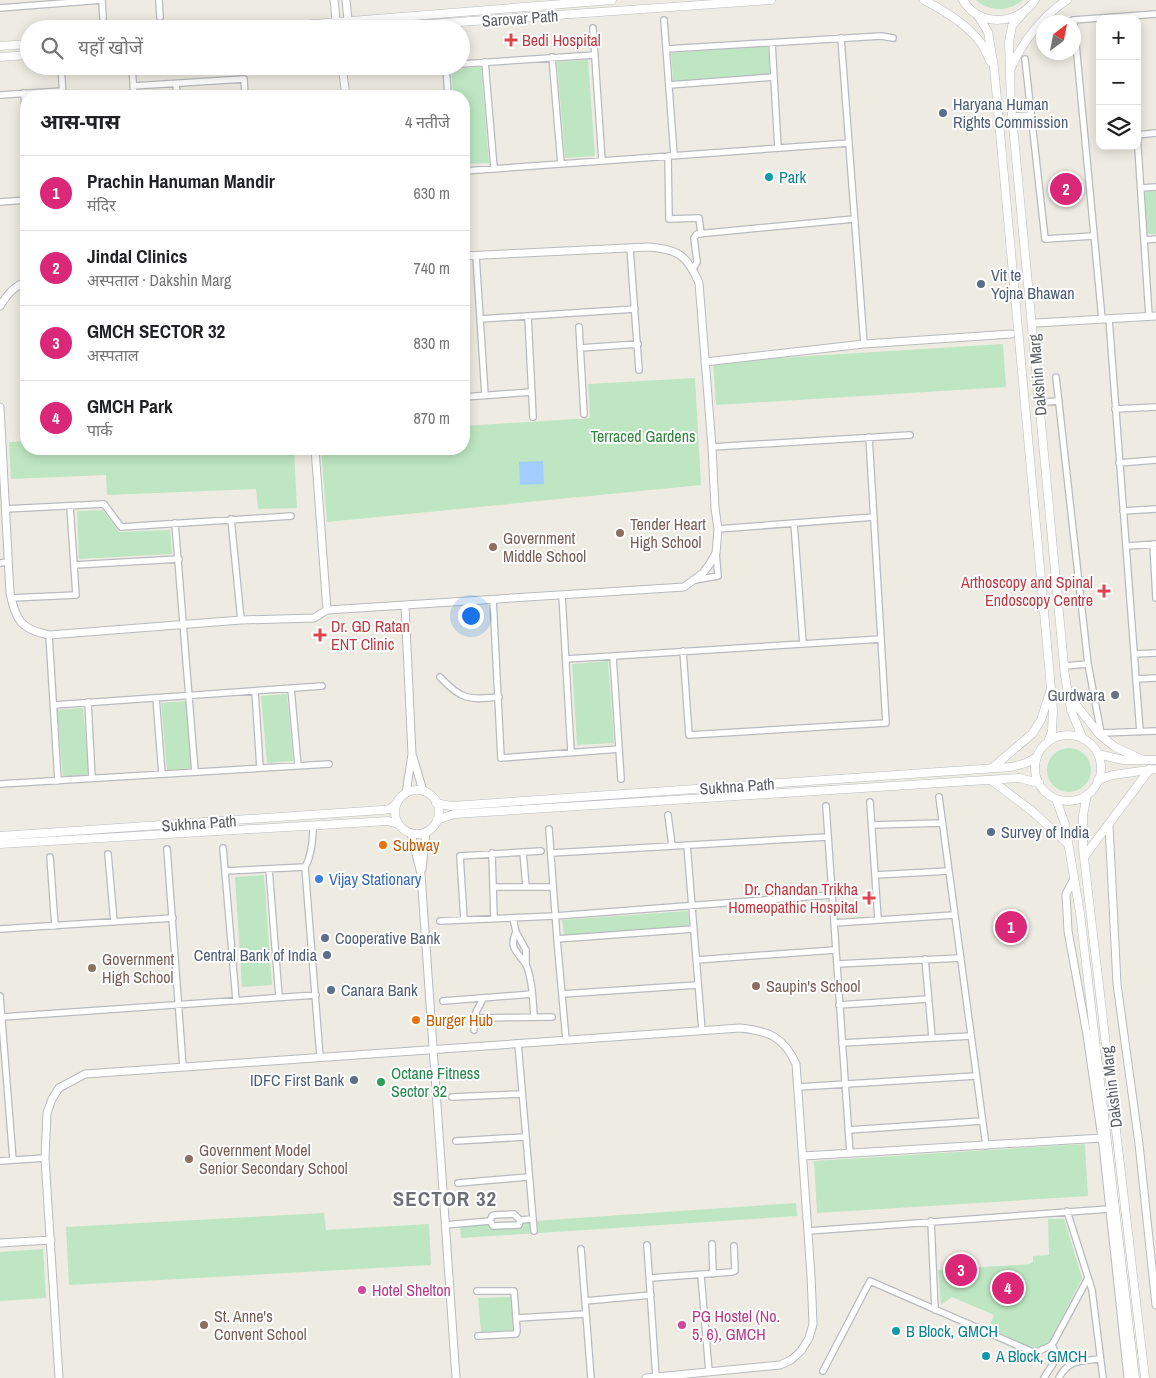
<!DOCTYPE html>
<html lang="hi">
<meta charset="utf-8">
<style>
:root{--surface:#fff;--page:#f6f6f6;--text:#202124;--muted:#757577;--line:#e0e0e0;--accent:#db2777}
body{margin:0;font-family:"Archivo Narrow","Noto Sans Devanagari",sans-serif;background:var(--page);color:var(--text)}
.controls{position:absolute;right:15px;top:15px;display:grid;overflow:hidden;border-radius:10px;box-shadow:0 2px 12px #0003}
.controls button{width:45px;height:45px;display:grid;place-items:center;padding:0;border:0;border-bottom:1px solid var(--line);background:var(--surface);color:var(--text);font:25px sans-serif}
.compass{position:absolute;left:1036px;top:15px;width:45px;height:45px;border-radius:50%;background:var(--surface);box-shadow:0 2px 12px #0003;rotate:32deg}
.you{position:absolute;left:470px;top:615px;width:18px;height:18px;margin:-12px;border:4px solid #fff;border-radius:50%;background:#1a73e8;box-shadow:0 0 0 8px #1a73e833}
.badge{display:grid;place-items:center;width:32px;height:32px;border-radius:50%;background:var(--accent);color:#fff;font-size:16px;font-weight:700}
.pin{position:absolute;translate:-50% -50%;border:2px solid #fff;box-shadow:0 1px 5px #0006}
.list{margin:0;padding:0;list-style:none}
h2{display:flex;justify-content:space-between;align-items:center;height:65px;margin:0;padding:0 20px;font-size:21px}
h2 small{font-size:16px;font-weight:400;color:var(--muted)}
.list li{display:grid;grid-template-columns:32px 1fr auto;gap:15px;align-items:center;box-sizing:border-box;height:75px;padding:0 20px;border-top:1px solid var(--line)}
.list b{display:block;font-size:19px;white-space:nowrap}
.list p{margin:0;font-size:16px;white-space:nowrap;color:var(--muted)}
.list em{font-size:16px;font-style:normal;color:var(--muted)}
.icon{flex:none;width:28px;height:28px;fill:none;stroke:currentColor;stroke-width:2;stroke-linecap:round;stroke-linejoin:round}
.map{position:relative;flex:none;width:1156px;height:1378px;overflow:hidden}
.search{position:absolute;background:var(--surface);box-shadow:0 2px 12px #0003;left:20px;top:20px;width:450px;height:55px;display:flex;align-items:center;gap:12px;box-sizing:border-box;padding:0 18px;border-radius:28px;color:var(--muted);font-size:19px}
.panel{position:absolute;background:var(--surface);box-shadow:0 2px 12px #0003;left:20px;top:90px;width:450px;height:365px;border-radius:20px}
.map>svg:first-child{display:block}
</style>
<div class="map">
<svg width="1156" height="1378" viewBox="0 0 1156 1378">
<rect width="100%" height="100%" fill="#eeece2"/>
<path fill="#bee6c2" d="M976,0H1023C1008,12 990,12 976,0Z
M768,46L770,74L673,81L671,53Z
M588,60L595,156L565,158L557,62Z
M481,67L489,163L464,164V96H453L451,69Z
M1156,191V234H1148L1144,192Z
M1003,344L1006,387L716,405L713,362Z
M695,378L701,485L327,522L321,449H464V426L590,418L588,384Z
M26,441V449H294L297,508L258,509L256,489L107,495L106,475L11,479L9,442Z
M103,510L119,532L170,530L172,554L79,559L77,511Z
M608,661L614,743L577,745L572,664Z
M287,694L293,761L267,763L261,696Z
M187,701L193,768L167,770L161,703Z
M83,708L89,775L63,777L57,710Z
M1047 770a22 22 0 1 1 44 0a22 22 0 1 1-44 0Z
M264,875L272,985L242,987L235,877Z
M688,911L689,926L564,935L562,920Z
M1085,1144L1088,1196L817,1213L814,1161Z
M796,1203L797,1216L461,1238L460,1226Z
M324,1213L326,1230L429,1224L431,1265L69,1285L66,1227Z
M1048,1219H1064L1082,1278L1050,1342L1035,1350L988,1329L994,1315L952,1297L941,1305L938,1270L1030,1264L1033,1262V1256L1049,1255Z
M43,1249L46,1298L0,1301V1252Z
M511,1297L513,1330L481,1332L478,1298Z"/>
<path fill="#a1ceff" d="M543,461L544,484L520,485L519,462Z"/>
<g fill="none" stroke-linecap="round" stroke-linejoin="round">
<defs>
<path id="minor" d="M102,0L103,18
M159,0L160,17
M0,8L102,0
M664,20L674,155
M1073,22V20L1156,14
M1074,23L1102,319
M593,28L602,161
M841,38L864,344
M772,43L778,148
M666,49L881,36L893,38
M552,57L561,164
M1025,59L1045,239L1094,236
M485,62L494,168
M461,64L595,55
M61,66L63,96
M132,66L134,96
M446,66L448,96
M411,67L426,66
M176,84L177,96
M669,85L774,77
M133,86L244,79L245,96
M24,93L26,131
M0,95L62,91
M1012,116L1031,115
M1137,133L1149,316
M1137,135L1156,133
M668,156L669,219L699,218L701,234
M464,171L849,143
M1141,188L1156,187
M0,202L26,200
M1144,240L1156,239
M630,248L639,370
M476,256L485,395
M693,269L697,262L694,238L697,234L854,219
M528,316L533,417
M480,319L635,309
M1109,319L1140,732
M579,327L584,414
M580,348L638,344
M1056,377L1088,664L1101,733L1156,731
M464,397L532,392
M1043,402L1059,401
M1115,409L1156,407
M712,447L910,435
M1119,463L1156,460
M5,509L104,504L121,527L291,516
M1123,511L1156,509
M231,519L241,620
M175,523L195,772
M794,523L803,644
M718,529L874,517
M1153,544L1156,598
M1127,546L1156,544
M0,563L8,562
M74,565L179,559
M695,580L718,576L716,553
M562,595L571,752
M11,598L76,595L70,506
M493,599L501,758L619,749
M49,635L58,781
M683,651L689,735L886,723L869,437
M1134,654L1156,653
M613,656L621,779
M566,659L881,639
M1064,666L1088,664
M440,677C461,700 469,700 499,697
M1136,679L1156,678
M291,688L298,766
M255,691L260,768
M156,698L162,774
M88,702L92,778
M54,705L322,686
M0,784L329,764
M939,797L986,1146
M870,802L878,919
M826,806L850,1153
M668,815L672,846
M313,825C313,839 312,855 305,867L320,1057
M872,825L942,823
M549,829L557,939L566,1040
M687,845L702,1031
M223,848L236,1000
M167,849L183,1067
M523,852L526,887
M492,853L494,918
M552,853L827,837
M108,854L114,922
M50,857L55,926
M269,869L279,997
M225,871L305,867
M875,875L949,871
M493,887H553
M513,918L516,932L526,950V964
M464,920L460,856L541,851
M440,921L555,916L831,895
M834,923L954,915
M0,929L173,918
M516,932C509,947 516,951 525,963C527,966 529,973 530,978C533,990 533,1004 534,1017
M557,939L693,929
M925,959L932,1037
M696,960L835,950
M837,964L961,958
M562,994L697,985
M0,996L13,1160
M443,1001L532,994
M839,1005L928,999
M2,1017L316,995
M475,1018L552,1017
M474,1030L476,1012L483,999
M518,1043L534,1231
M842,1043L971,1036
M798,1087L976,1076
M452,1097L522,1094
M848,1130L982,1121
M456,1141L525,1137
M0,1161L45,1158
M458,1183L528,1177
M1067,1211L1092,1290L1103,1378
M490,1221L493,1226L519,1225L520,1220
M931,1221L935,1310
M445,1225L490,1221L492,1216L494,1215L514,1214L520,1220L532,1219
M808,1231L1109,1209
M712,1244L713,1274
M647,1245L656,1377
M581,1249L591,1378
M701,1275L709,1372
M650,1278L732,1272L735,1271L734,1246
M477,1291H514L517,1331L516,1334L478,1336
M585,1301L651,1295
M517,1318L586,1314
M823,1371L870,1281L1035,1353L1052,1345L1088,1278
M1044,1378C1052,1363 1060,1362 1052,1345
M1059,1378C1068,1359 1082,1361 1100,1359"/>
<path id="tertiary" d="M334,0L337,29
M346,0L349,29
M342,66L346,96
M0,306C7,295 14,286 26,282
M1036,323L1156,316
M705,362L864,344L1011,334
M0,407L10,593C16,620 20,629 49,635L241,620L314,618L327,610L684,587L703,573L709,565L716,553L718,529L715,508L712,447L699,283C687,255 678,249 648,247L464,256
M315,449L327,610
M405,605L412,754L406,793
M413,757L423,791
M1109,825L1117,984L1139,1144L1156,1305
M411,833L421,874L456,1378
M422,869L426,832
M1074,879L1066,894L1068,931L1087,1035L1103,1145L1128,1378
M803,1156L1102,1138
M0,1243L51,1240
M59,1378L45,1158L47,1113L52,1099L59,1088L85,1074L740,1028C769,1031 784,1037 796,1064L811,1275L813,1324L809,1338L801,1351L791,1360L780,1365L646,1378"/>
<path id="secondary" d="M924,0C943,10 968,25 981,43C985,49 987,55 990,61
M963,0C979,28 1018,25 1035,0
M1023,13L1012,26L1009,42L1011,105L1065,676L1071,710L1083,739
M978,16L988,32L994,67L1053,710L1052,731L1048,742
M252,29L612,0
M359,29L771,0
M0,46L29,44
M0,57L29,55
M1011,68C1022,42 1043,16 1067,0
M1069,696L1100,735L1115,747L1143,760
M1035 768a33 33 0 1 1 66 0a33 33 0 1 1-66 0Z
M1098,754L1123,760H1156
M992,768L1032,734L1041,720L1050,692
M991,780L1032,811L1068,844
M1098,780L1113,775L1156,769
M395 812a22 22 0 1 1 44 0a22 22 0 1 1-44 0Z
M1087,795L1083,815V849L1145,1378
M1056,799L1065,824L1080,913L1135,1378
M436,803L451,806L1011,767L1026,763L1037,757
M437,820L454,814L1019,778L1039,783
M0,836L382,810L390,809L397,803
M0,844L388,821L398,824
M1084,857L1150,769"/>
</defs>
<use href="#minor" stroke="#b8babf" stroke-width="8"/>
<use href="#tertiary" stroke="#b8babf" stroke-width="9"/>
<use href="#secondary" stroke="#b8bbc1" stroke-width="9"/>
<use href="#minor" stroke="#fff" stroke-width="5.5"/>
<use href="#tertiary" stroke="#fff" stroke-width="7"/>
<use href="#secondary" stroke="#fff" stroke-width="8"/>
</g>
<g fill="#e0444e" stroke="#fff" stroke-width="2">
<path d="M508.5 32.5h5v5h5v5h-5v5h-5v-5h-5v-5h5z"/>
<path d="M1101.5 583.5h5v5h5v5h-5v5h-5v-5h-5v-5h5z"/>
<path d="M317.5 627.5h5v5h5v5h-5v5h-5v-5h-5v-5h5z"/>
<path d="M866.5 890.5h5v5h5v5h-5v5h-5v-5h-5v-5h5z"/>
</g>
<g fill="#5c6f8a" stroke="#fff" stroke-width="2">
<circle cx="943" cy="113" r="5"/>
<circle cx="981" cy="284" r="5"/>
<circle cx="991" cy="832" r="5"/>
<circle cx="325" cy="938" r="5"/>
<circle cx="327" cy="955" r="5"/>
<circle cx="331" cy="990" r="5"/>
<circle cx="354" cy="1080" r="5"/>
</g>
<g fill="#0f9aa8" stroke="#fff" stroke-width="2">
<circle cx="769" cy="177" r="5"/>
<circle cx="896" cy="1331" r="5"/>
<circle cx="986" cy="1356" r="5"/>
</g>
<g fill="#8d6e63" stroke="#fff" stroke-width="2">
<circle cx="620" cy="533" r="5"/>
<circle cx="493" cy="547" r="5"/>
<circle cx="92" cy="968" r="5"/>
<circle cx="756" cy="986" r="5"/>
<circle cx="189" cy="1159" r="5"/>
<circle cx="204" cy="1325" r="5"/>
</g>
<circle fill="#6b7280" stroke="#fff" stroke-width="2" cx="1115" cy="695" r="5"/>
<g fill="#e8710a" stroke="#fff" stroke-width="2">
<circle cx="383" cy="845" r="5"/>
<circle cx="416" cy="1020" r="5"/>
</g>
<circle fill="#3f7fe0" stroke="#fff" stroke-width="2" cx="319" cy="879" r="5"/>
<circle fill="#2e9e5b" stroke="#fff" stroke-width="2" cx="381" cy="1082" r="5"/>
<g fill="#d1479c" stroke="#fff" stroke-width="2">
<circle cx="362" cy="1290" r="5"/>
<circle cx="682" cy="1325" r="5"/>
</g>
<g text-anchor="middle" stroke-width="4" stroke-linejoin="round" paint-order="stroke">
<g font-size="16" fill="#5b5e63" stroke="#fff">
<text transform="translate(520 18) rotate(-4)" y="6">Sarovar Path</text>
<text transform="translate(1037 375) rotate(-95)" y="6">Dakshin Marg</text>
<text transform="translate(737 786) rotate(-4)" y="6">Sukhna Path</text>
<text transform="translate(199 823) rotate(-4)" y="6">Sukhna Path</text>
<text transform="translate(1111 1087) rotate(-97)" y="6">Dakshin Marg</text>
</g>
<g font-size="16" fill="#be3a42" stroke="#fff" text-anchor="start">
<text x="522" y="46">Bedi Hospital</text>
<text x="1093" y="588" text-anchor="end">Arthoscopy and Spinal<tspan x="1093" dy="18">Endoscopy Centre</tspan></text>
<text x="331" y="632">Dr. GD Ratan<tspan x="331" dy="18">ENT Clinic</tspan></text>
<text x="858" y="895" text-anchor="end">Dr. Chandan Trikha<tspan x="858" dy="18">Homeopathic Hospital</tspan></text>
</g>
<g font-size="16" fill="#4e5e75" stroke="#fff" text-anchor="start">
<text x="953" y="110">Haryana Human<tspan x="953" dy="18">Rights Commission</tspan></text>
<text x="991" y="281">Vit te<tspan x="991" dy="18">Yojna Bhawan</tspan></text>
<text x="1001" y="838">Survey of India</text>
<text x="335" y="944">Cooperative Bank</text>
<text x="317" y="961" text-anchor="end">Central Bank of India</text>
<text x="341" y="996">Canara Bank</text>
<text x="344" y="1086" text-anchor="end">IDFC First Bank</text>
</g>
<g font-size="16" fill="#0d838f" stroke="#fff" text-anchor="start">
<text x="779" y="183">Park</text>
<text x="906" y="1337">B Block, GMCH</text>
<text x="996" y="1362">A Block, GMCH</text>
</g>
<g font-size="16" fill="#32833e" stroke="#fff">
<text x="643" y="442">Terraced Gardens</text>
</g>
<g font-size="16" fill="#785e54" stroke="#fff" text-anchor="start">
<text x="630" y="530">Tender Heart<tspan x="630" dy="18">High School</tspan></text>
<text x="503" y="544">Government<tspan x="503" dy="18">Middle School</tspan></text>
<text x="102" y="965">Government<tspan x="102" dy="18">High School</tspan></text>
<text x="766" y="992">Saupin's School</text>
<text x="199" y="1156">Government Model<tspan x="199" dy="18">Senior Secondary School</tspan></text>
<text x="214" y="1322">St. Anne's<tspan x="214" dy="18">Convent School</tspan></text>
</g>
<g font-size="16" fill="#5b616d" stroke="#fff" text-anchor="end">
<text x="1105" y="701">Gurdwara</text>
</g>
<g font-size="16" fill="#c56008" stroke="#fff" text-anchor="start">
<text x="393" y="851">Subway</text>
<text x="426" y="1026">Burger Hub</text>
</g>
<g font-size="16" fill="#366cbe" stroke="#fff" text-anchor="start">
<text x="329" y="885">Vijay Stationary</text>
</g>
<g font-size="16" fill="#27864d" stroke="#fff" text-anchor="start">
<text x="391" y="1079">Octane Fitness<tspan x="391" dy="18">Sector 32</tspan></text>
</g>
<g font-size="16" fill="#b23c85" stroke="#fff" text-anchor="start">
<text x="372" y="1296">Hotel Shelton</text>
<text x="692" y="1322">PG Hostel (No.<tspan x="692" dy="18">5, 6), GMCH</tspan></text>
</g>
<g font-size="21" font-weight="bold" letter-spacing="1" fill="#6c7076" stroke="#fff">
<text x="445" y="1206">SECTOR 32</text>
</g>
</g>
</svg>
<div class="controls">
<button>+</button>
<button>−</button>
<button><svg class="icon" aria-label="layers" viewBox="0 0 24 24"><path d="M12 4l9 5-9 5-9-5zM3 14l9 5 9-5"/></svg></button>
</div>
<svg class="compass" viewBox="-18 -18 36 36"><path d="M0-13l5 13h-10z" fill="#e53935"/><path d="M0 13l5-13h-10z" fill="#757577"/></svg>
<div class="you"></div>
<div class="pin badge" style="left:1011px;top:927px">1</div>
<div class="pin badge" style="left:1066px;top:189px">2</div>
<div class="pin badge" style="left:961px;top:1270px">3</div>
<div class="pin badge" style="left:1008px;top:1288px">4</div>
<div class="search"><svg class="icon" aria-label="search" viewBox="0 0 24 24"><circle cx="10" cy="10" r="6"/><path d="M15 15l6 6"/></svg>यहाँ खोजें</div>
<section class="panel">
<h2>आस-पास<small>4 नतीजे</small></h2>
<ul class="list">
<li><span class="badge">1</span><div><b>Prachin Hanuman Mandir</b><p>मंदिर</p></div><em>630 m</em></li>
<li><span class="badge">2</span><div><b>Jindal Clinics</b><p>अस्पताल · Dakshin Marg</p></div><em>740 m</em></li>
<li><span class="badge">3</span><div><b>GMCH SECTOR 32</b><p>अस्पताल</p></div><em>830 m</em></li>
<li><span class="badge">4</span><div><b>GMCH Park</b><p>पार्क</p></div><em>870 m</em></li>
</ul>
</section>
</div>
